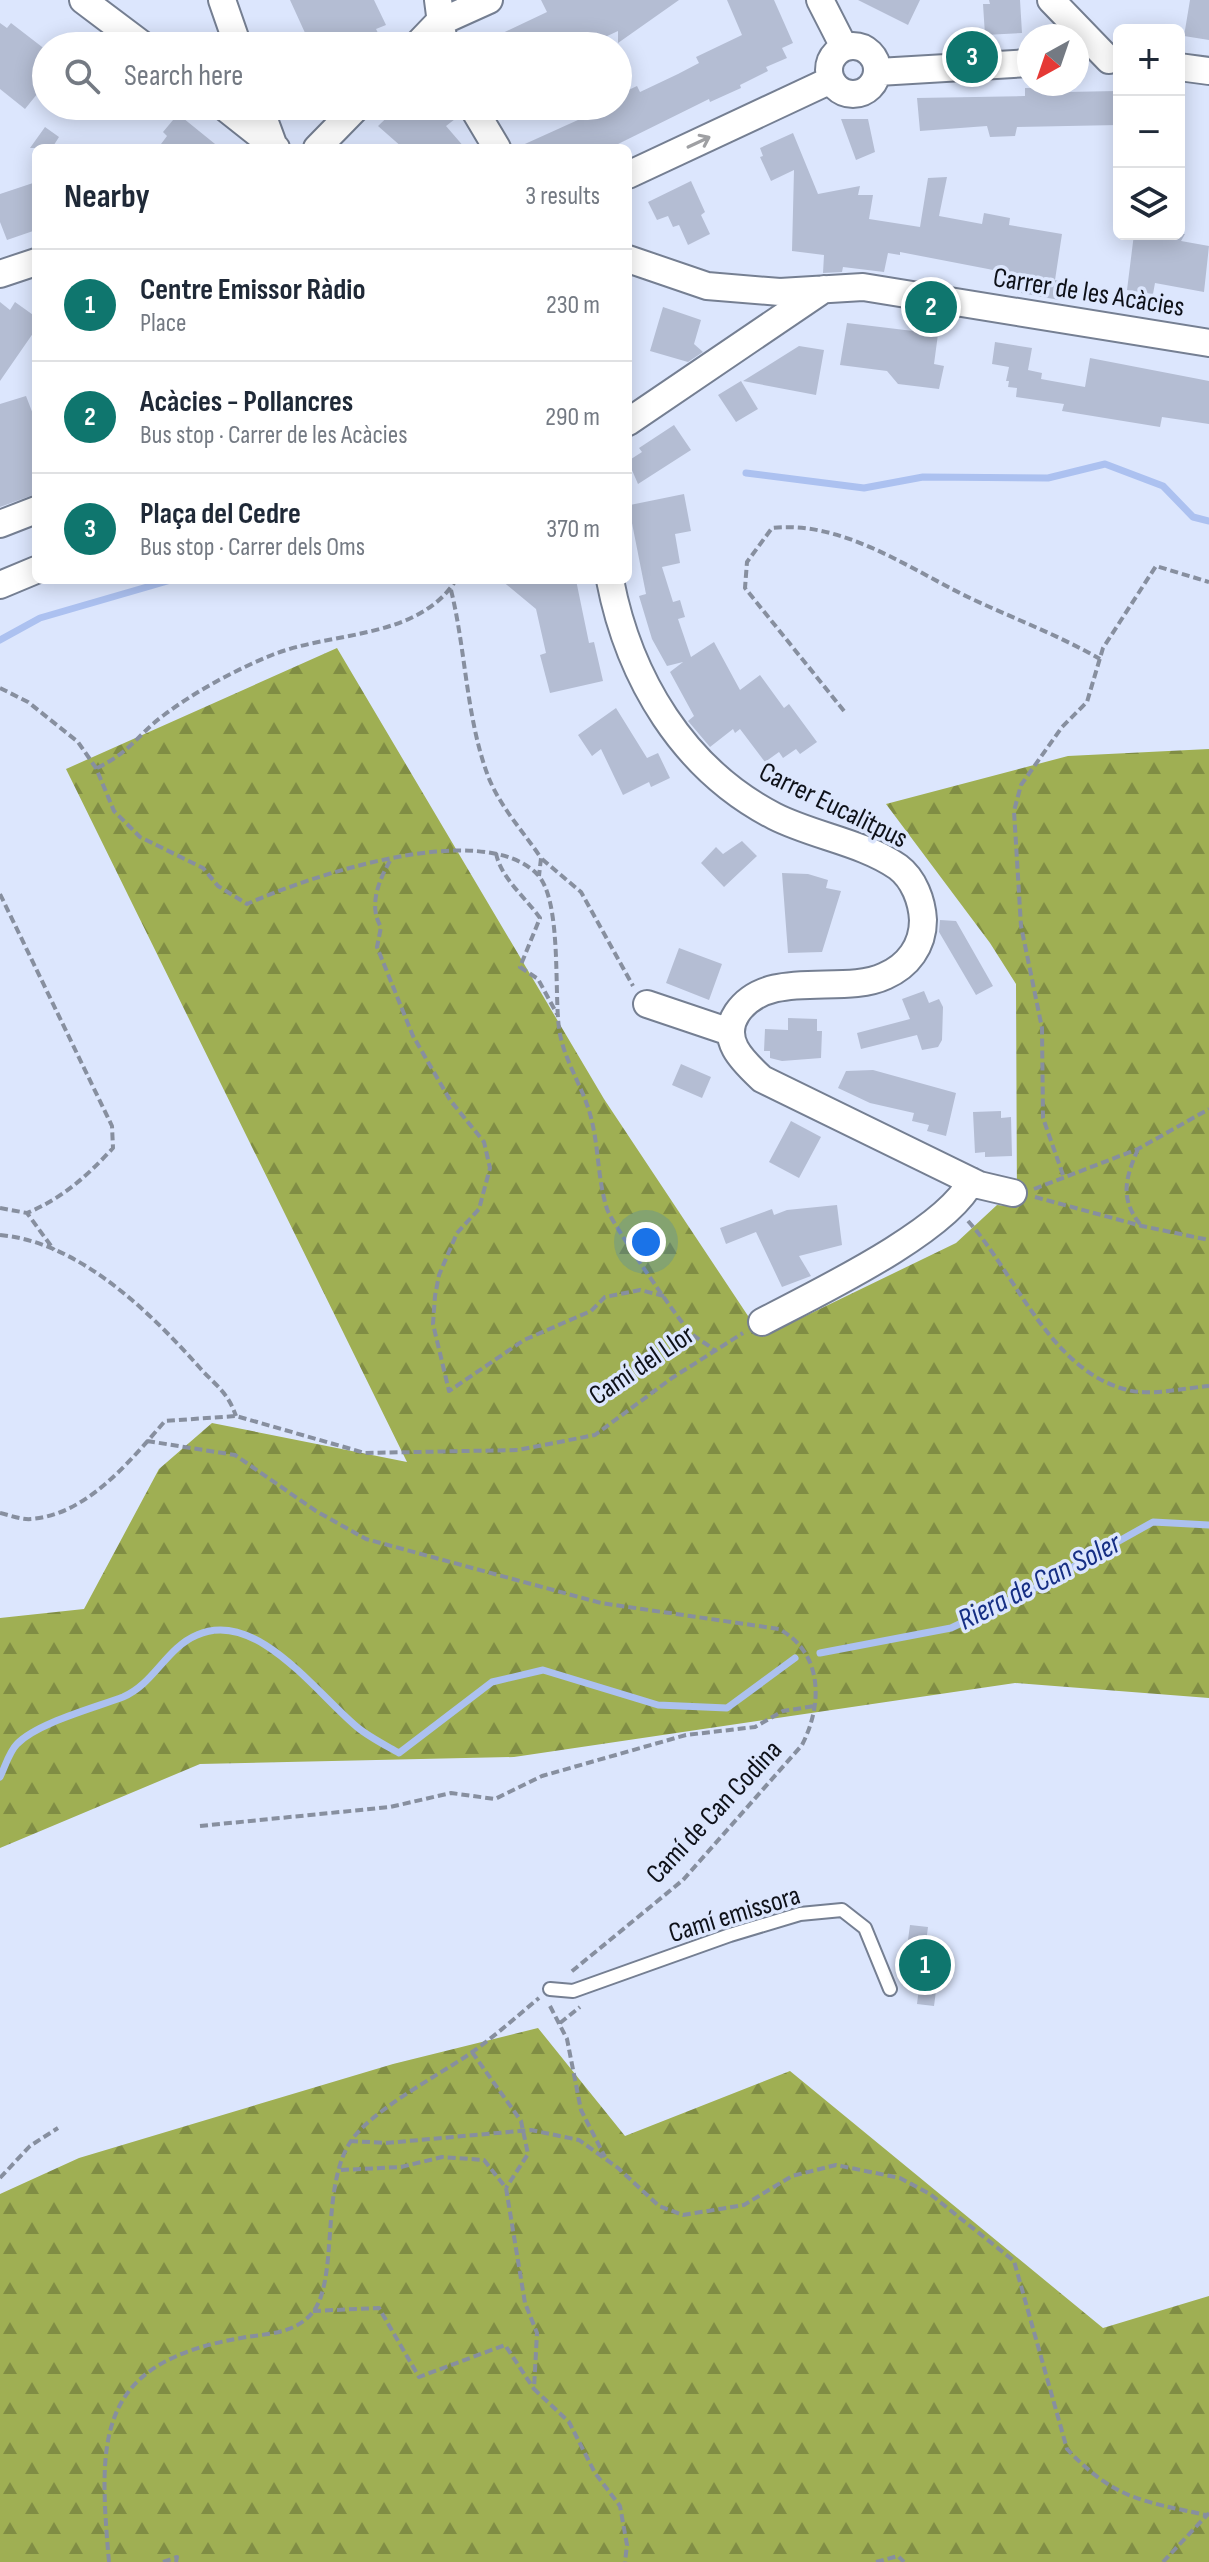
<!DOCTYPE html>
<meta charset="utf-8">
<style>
:root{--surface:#fff;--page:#f6f6f7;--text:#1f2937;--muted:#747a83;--line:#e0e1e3;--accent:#0f766e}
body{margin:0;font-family:"Sofia Sans Condensed",sans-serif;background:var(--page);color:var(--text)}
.controls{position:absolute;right:24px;top:24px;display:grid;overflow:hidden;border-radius:12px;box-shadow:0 4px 20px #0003}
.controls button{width:72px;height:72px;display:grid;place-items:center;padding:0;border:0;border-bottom:2px solid var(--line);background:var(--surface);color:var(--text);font:40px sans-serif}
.compass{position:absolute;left:1017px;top:24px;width:72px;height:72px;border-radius:50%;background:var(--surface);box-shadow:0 4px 20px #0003;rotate:220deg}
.you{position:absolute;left:646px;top:1242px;width:28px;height:28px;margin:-20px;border:6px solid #fff;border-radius:50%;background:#1a73e8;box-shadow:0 0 0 12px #1a73e833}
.badge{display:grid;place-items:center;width:52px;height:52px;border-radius:50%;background:var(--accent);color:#fff;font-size:26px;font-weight:700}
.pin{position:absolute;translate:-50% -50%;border:4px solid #fff;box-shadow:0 2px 8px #0006}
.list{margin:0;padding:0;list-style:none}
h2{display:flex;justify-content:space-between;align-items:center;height:104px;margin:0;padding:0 32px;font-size:34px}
h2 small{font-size:26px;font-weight:400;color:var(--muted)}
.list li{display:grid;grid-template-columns:52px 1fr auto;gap:24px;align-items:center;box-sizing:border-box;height:112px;padding:0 32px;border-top:2px solid var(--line)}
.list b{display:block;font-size:30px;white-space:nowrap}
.list p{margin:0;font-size:26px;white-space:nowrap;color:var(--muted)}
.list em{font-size:26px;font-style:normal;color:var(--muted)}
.icon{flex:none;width:44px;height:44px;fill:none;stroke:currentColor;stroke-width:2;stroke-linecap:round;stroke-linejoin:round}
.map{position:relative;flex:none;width:1209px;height:2562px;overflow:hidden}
.search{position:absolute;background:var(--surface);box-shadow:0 4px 20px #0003;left:32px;top:32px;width:600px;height:88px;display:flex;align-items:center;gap:20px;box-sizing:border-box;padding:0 28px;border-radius:44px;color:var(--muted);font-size:30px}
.panel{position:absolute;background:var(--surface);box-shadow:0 4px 20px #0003;left:32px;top:144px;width:600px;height:440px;border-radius:12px}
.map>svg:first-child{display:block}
</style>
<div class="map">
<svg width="1209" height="2562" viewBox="0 0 1209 2562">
<defs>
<pattern id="forest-firs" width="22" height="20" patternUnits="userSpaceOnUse" patternTransform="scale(2)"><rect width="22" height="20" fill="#9faf53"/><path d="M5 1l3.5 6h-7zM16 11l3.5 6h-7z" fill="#808d44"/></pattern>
</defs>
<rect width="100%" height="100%" fill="#dce6fd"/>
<path fill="url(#forest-firs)" d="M337,648L604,1099L762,1337L956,1243L997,1205L1017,1207L1016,984L990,943L886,804L1068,756L1209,749V1698L1015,1683L514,1757L200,1764L0,1848V1618L84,1609L159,1469L212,1423L407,1462L66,769Z
M538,2028L625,2136L790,2071L1103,2328L1209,2296V2562H0V2194L79,2158L393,2064Z"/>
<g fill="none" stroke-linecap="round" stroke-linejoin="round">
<path stroke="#acc1f0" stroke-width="7" d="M746,473L864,488L923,477L1048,478L1105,464L1163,486L1193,517L1209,521
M0,640L40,618L171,580
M820,1653L951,1628L1035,1588L1153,1522L1209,1525
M0,1777C5,1767 9,1752 17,1744C37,1723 94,1708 123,1697C154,1684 166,1648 197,1635C256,1608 317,1694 357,1727C369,1737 385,1745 399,1753L492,1682L543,1670L658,1705L727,1708L795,1658"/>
</g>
<path fill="#b4bdd3" d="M290,0H374L386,25L376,29L380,37L374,40L376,46H311Z
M541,0H679L618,43V31L586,46H475L547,12Z
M727,0H774L793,43L782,48L787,58L766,67L768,71L740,85L741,88L710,102L709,99L610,148H516L589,115L585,106H618V95L637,86L640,92L678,74L699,63L696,57L742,35Z
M858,0H920L908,25Z
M989,0H1020L1022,33L985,35L983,4H990Z
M1190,0H1209V40L1184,36Z
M0,23L7,28L11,23L46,50V83L25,109L0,89Z
M1066,87V92L1117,91L1118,125L1017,127L1015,136L990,137L987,126L920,131L917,98L1025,96V88Z
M399,106L407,114L414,106H456L459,116L446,126L465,148H403L378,126Z
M178,114L220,148H158L167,136L163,132Z
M841,119H868L875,152L856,160Z
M45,127L59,137L52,148H30Z
M793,133L818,194L860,186L858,195H873L869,219L920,227L928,178L947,177L939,216L982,224L984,213L1010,218L1009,225L1062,234L1055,280L1063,282L1059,300L1011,291L1014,274L900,252V255L888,253L884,272L843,267L842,272L823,273L824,255L792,251L794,170L771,181L760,157L763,156L760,148Z
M691,181L705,212L701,215L710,234L688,245L679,225L673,227L668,216L657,220L648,202Z
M36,182V230L7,240L0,222V194Z
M1134,234H1185L1181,241L1209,246L1204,292L1155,283L1153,294L1127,290Z
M0,302L10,310L15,302L36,317V329L0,381Z
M663,307L701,320L694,344L703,352L688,362L650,351Z
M847,323L938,334L934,364L944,366L939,389L898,384L887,371L840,365Z
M995,342L1032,348L1028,370L1042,373L1041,379L1085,387L1090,358L1209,381V424L1162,417L1160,427L1062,411L1064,404L1016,397L1017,388L1008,387L1009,381H1006L1009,367L992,364Z
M799,346L824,350L816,395L743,381Z
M741,381L758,409L736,422L718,395Z
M26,396L36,422V494L0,507V404Z
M674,425L691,450L638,484L628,461L642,452L639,448Z
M684,494L691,531L675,534L680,563L662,567L673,602L680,600L685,617L678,619L691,657L714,642L740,690L760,675L784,708L789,704L817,742L800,754L796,749L783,758L779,752L765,762L740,729L735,733L733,729L710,747L688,721L694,716L670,672L683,662L667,666L652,639L639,596L646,594L630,513V505Z
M501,580H576L589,643L594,642L603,681L550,693L540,655L546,653L536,609Z
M616,708L647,758L658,753L670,778L651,787L649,782L623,795L601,749L592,756L578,735Z
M742,841L757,856L724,887L701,863L716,847L723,854Z
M782,873L808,874L828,880L826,888L841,891L822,952L788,953Z
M940,920L956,921L993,986L976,995L939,932Z
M679,948L722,964L709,1000L666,983Z
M924,991L929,1003L939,999L943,1007L942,1040L938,1047L922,1050L917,1035L861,1049L857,1033L910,1019L902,999Z
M788,1018L817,1019V1031H822L821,1058L782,1061L770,1058V1051H764L765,1029L788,1030Z
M681,1064L711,1077L702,1098L672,1085Z
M873,1070L956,1093L946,1136L927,1131L929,1125L912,1121L914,1113L870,1103L838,1088L846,1071Z
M1001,1111V1118L1011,1117L1012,1156L985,1157V1152L975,1153L973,1112Z
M791,1121L821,1137L799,1178L769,1162Z
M837,1205L842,1245L799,1256L811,1276L782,1287L756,1232L726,1244L720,1228L772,1209L774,1215L787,1210Z
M910,1925L928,1927L925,1950L941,1953L934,2006L917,2004L919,1988L902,1985Z"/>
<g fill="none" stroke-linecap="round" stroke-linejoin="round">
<defs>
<path id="service" d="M550,1989L573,1991L730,1935L800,1914L842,1910L865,1928L890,1989"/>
<path id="minor" d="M83,0L144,46
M222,0L238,46
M438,0L444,46
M820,0L844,47
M1051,0L1109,60
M829 70a24 24 0 1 1 48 0a24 24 0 1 1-48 0Z
M416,46L438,23L489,0
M1179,67L1209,71
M878,72L1029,63
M223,106L276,148
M259,106L273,144
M472,106L497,148
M317,148L358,106
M628,175L831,80
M628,259L707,286L780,292L863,287L1209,343
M0,274L36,262
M628,422L824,289
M0,524L36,510
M610,580C629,678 683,769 774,816C813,836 862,842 898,867C914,879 922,901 923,920C923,946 908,966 885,976C843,996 768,967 737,1013C719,1040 744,1062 762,1079L979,1185L1013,1193
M0,585L36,570
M647,1004L730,1032
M762,1322C813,1295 948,1231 971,1181"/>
</defs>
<use href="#service" stroke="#757f92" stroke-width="16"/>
<use href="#minor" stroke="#757f92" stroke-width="30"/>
<path stroke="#878f9f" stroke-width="4" stroke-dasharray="8 4" stroke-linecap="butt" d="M451,590C466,651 466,717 488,776C500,807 523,831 541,858L539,876
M0,688L28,702L78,742L96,768L114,811L140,837L203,868L218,886L247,904C310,876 481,818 537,874C562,899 554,992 559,1028C563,1059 582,1085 590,1114C599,1145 597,1177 607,1209C611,1222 682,1326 692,1334C700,1341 708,1344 716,1352
M844,711L745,588L747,562L772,528C843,520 911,570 972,599C1015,619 1058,635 1100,659
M97,768C132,751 137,735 164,715C196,691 235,670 272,655C331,631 418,640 456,580
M496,853C500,877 526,898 540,918L520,967L538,979L557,1014
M542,859L581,892L633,986
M390,861C379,880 368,906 381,927L377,947L413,1036L450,1100L484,1142L490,1168L479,1209L457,1233L439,1275L435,1296L433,1324L449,1391L524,1340L591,1311L605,1297L640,1290L664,1296
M0,894L112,1126L113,1148C87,1176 63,1198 27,1213
M1138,1149C1126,1177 1119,1198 1140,1224
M1063,1175L1043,1118L1042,1028L1021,926L1014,811L1021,785L1062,727L1087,702L1103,648L1156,566L1209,582
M1034,1189L1138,1149L1209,1109
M1035,1197L1142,1226L1209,1240
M0,1208L27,1213L54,1250
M968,1221C1015,1273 1049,1368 1124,1389C1149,1397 1183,1388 1209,1386
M0,1235C79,1242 150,1312 200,1368C217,1387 227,1391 236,1416
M147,1441L235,1455L316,1511L366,1539L601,1603L779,1629C823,1653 823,1704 802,1745L683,1880L571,1972
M0,1513C9,1515 22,1520 31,1519C87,1515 131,1460 165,1421L236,1416L365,1453L518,1450L595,1435L672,1378L743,1333
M200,1826L390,1807L451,1793L495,1799L542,1776L686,1735L755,1727L783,1711L815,1706
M550,2006L567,2039L581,2110L605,2157
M560,2023L580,2007
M472,2052L521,2121L528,2154L506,2188
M350,2141L386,2143L531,2130L579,2140L618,2168L659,2206L683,2215L744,2205L792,2176L836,2165L900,2178L930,2194L1014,2261L1067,2449C1114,2499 1142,2501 1206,2515
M341,2170L401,2167L442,2157L484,2160L506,2188L525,2303L537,2333L534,2389L569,2422L595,2473L620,2506L627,2545L625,2562
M0,2178L30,2146L58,2128
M313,2311L379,2308L419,2377L505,2345L534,2389
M109,2562C98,2436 96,2363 241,2338C267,2333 294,2335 313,2312C339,2278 320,2187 351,2141C371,2111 437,2076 468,2055C493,2038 516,2017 539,1998
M163,2562L177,2557L176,2562
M876,2562L898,2556L904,2562
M1163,2562L1209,2513"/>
<use href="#service" stroke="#fff" stroke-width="12"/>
<use href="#minor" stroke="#fff" stroke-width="26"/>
</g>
<defs><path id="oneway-shaft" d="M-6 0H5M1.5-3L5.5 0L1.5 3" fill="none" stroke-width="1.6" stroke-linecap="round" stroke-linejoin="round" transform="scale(2)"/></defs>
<use stroke="#9fa0a3" href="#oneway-shaft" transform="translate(699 142) rotate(-25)"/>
<g text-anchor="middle" stroke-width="7" stroke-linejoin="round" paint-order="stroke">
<g font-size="28" fill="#0e1119" stroke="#dce6fd">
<text transform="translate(1089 291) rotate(9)" y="10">Carrer de les Acàcies</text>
<text transform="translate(834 804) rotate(26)" y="10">Carrer Eucalitpus</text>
<text transform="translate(641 1364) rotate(-34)" y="10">Camí del Llor</text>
<text transform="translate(713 1811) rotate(-47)" y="10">Camí de Can Codina</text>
<text transform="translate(734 1913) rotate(-17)" y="10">Camí emissora</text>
</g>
<g font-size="30" font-style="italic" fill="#152e84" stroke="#dce6fd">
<text transform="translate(1039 1581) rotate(-27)" y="10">Riera de Can Soler</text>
</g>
</g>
</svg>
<div class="controls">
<button>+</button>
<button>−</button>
<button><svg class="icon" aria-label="layers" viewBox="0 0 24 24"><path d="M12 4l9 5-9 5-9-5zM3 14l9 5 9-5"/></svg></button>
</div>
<svg class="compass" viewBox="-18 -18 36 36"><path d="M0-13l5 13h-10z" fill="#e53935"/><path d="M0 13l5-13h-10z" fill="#747a83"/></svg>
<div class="you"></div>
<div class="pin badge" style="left:925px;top:1965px">1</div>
<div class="pin badge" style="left:931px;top:307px">2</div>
<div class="pin badge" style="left:972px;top:57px">3</div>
<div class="search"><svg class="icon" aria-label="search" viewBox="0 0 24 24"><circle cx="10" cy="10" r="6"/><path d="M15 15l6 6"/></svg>Search here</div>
<section class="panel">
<h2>Nearby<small>3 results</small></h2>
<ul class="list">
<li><span class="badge">1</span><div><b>Centre Emissor Ràdio</b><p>Place</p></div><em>230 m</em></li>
<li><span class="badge">2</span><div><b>Acàcies - Pollancres</b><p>Bus stop · Carrer de les Acàcies</p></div><em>290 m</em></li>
<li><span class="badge">3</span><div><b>Plaça del Cedre</b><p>Bus stop · Carrer dels Oms</p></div><em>370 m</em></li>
</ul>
</section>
</div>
